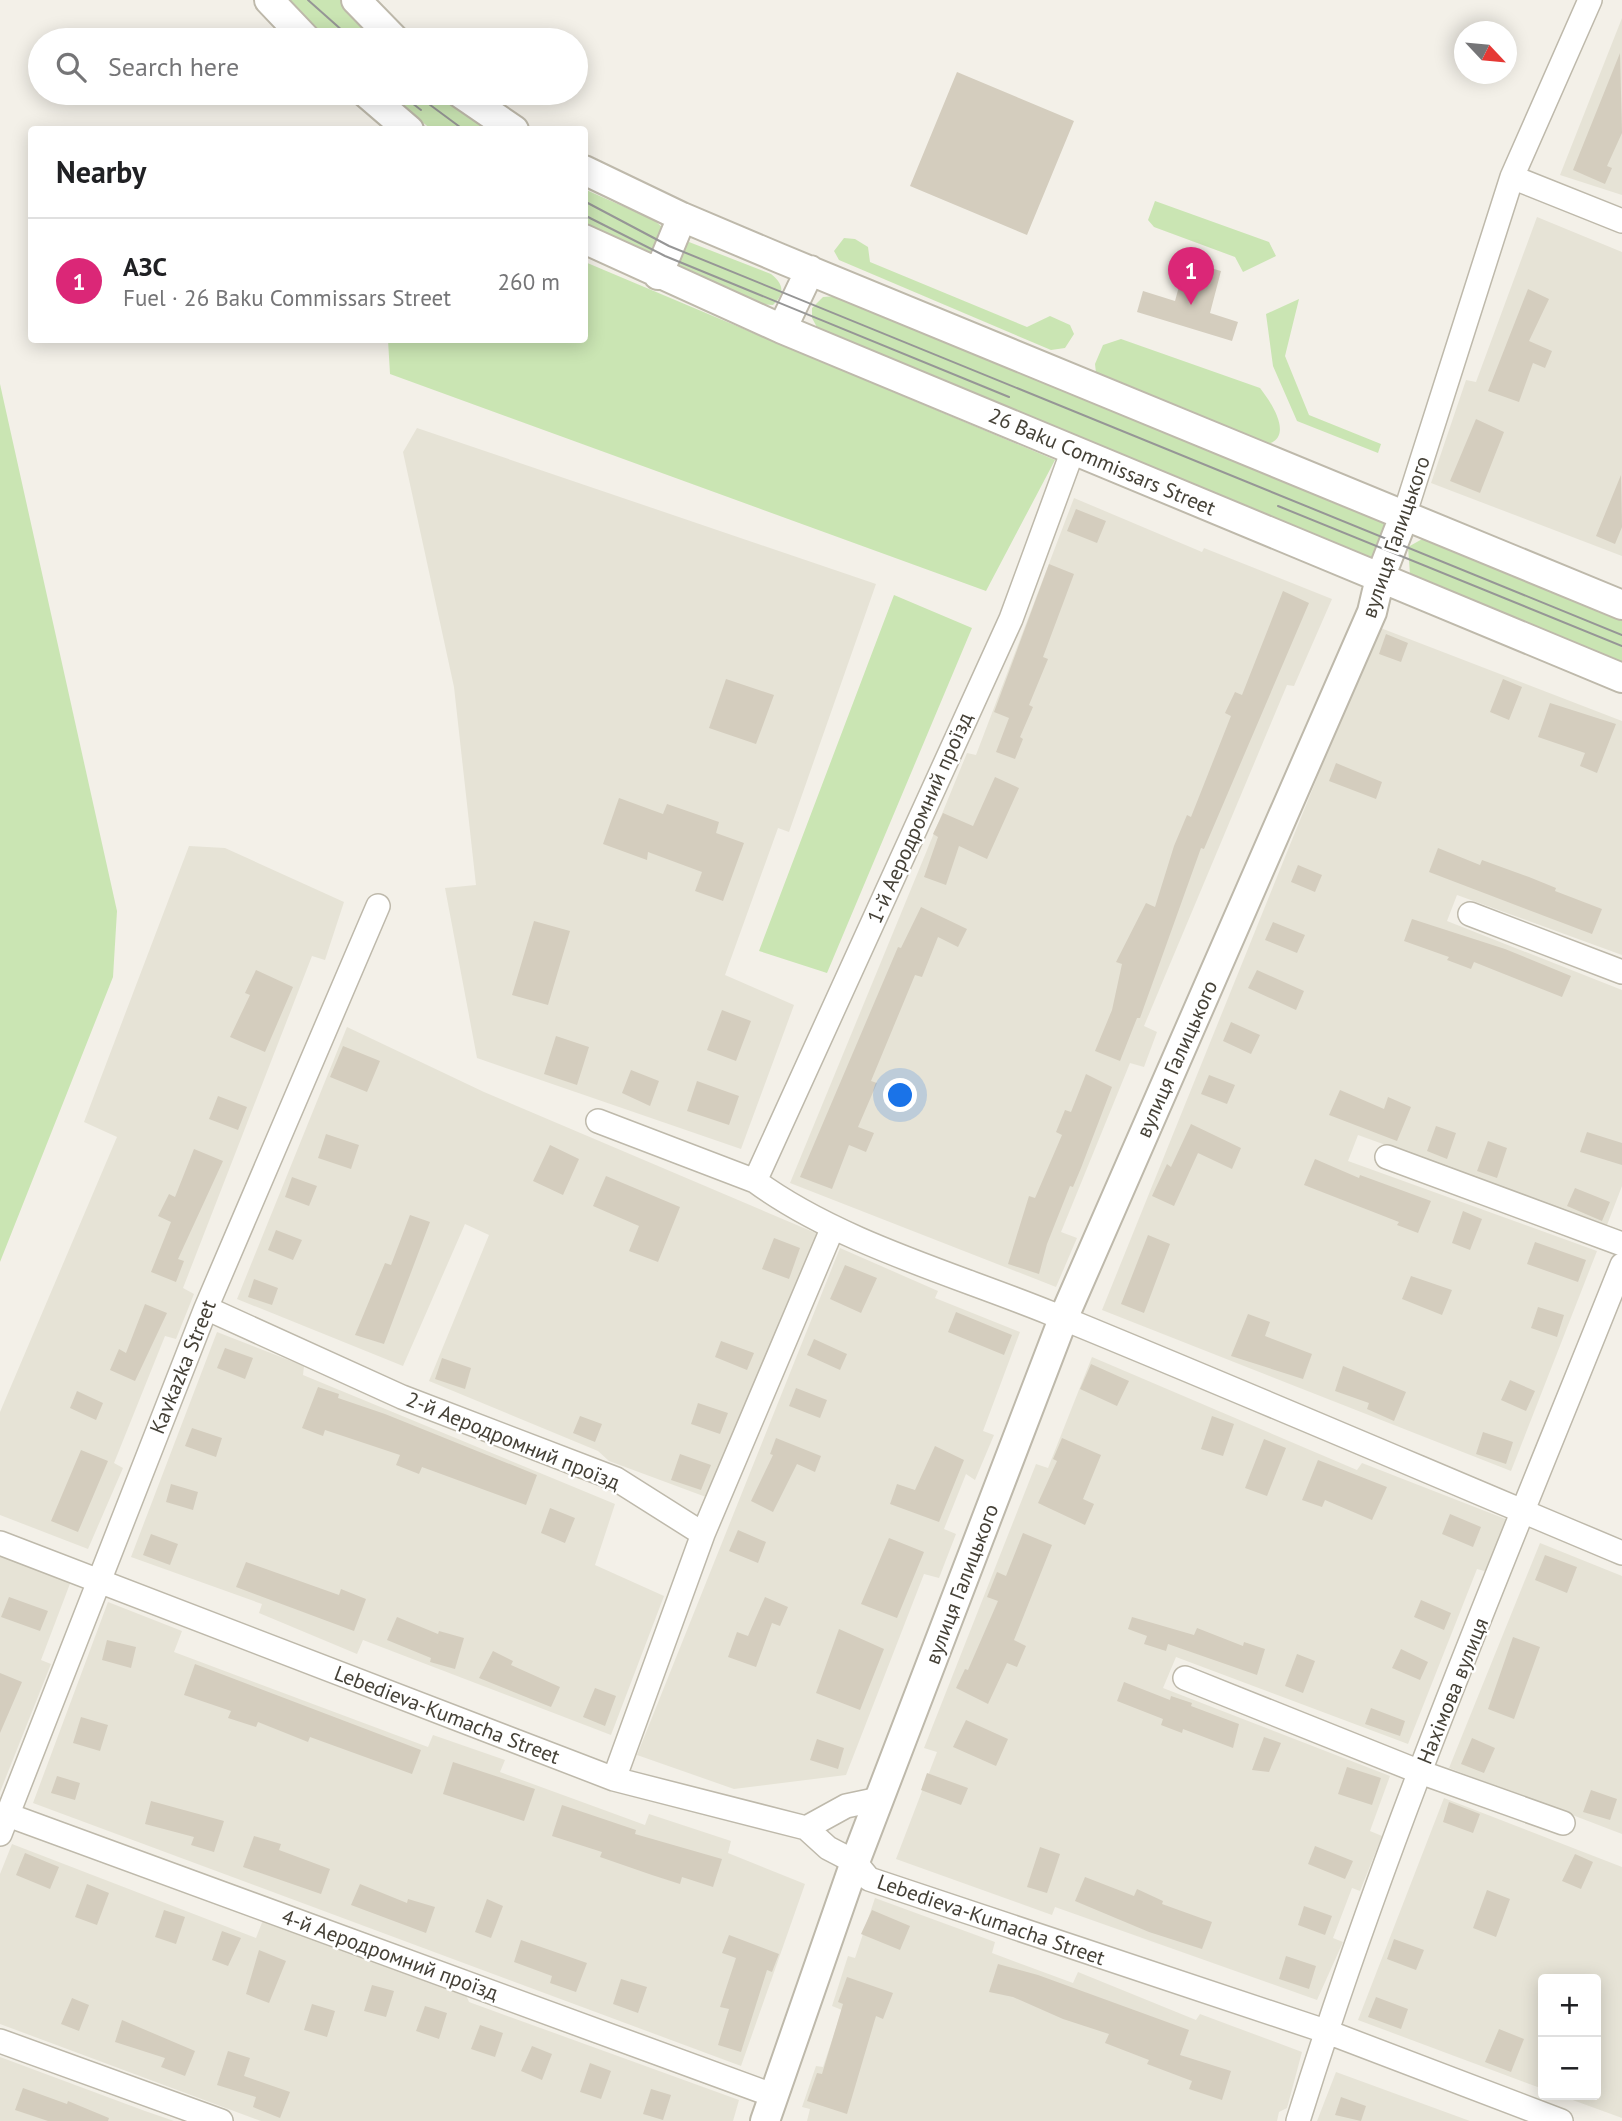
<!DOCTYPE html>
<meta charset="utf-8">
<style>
:root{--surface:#fff;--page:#f6f6f6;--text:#202124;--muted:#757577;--line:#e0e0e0;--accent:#db2777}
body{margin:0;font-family:"PT Sans",sans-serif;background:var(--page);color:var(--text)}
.controls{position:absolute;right:21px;bottom:21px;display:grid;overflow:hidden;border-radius:7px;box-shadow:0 4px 18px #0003}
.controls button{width:63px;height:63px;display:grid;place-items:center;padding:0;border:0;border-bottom:2px solid var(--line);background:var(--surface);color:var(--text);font:35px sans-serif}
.compass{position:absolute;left:1454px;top:21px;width:63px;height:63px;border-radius:50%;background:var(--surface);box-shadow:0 4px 18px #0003;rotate:116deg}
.you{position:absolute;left:901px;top:1096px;width:24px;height:24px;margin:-18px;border:5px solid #fff;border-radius:50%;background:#1a73e8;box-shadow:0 0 0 10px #1a73e833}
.badge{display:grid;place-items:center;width:46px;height:46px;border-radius:50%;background:var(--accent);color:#fff;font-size:23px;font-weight:700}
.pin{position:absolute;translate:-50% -58px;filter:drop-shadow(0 2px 4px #0008)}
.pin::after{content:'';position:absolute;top:37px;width:24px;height:21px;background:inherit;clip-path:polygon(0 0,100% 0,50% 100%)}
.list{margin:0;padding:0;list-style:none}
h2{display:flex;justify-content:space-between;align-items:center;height:91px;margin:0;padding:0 28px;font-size:30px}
h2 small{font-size:23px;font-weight:400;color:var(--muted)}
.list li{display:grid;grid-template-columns:46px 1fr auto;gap:21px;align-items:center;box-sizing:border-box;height:126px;padding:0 28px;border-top:2px solid var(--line)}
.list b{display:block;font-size:26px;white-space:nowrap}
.list p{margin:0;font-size:23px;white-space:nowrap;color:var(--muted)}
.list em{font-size:23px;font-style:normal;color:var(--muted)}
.icon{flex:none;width:38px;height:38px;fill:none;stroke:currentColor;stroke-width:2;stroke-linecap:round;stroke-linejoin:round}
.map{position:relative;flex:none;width:1622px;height:2121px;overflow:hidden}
.search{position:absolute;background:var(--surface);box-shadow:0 4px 18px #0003;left:28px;top:28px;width:560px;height:77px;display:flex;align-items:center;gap:18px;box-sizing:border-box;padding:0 24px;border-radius:38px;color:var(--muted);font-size:26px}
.panel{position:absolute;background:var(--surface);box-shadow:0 4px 18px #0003;left:28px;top:126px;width:560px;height:217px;border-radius:7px}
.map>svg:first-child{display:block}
</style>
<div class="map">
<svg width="1622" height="2121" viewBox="0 0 1622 2121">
<rect width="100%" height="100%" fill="#f3f0e8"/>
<path fill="#e6e3d6" d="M1622,18V195L1560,175Z
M1537,217L1622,252V556L1431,483L1466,380L1476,382Z
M417,428L876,584L789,832L778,828L725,975L794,1005L741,1149L477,1058L445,888L476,885L454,687L403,452Z
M1074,498L1202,552L1204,548L1332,599L1294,686L1287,685L1144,1026L1157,1032L1144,1067L1130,1063L1061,1232L1077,1238L1056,1287L790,1183L967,753L976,755Z
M1378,627L1622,721V955L1457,895L1447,921L1622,990V1186L1607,1225L1358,1135L1348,1161L1597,1251L1511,1471L1102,1310Z
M189,846L225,848L344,902L325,960L312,956L183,1288L194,1294L176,1339L165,1336L114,1463L123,1468L88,1549L0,1515V1412L117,1137L84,1122Z
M347,1027L484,1092L818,1234L706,1497L609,1461L598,1451L429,1381L489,1235L465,1224L403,1366L237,1299Z
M840,1248L938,1291L935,1298L1020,1332L983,1431L994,1435L975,1480L966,1474L944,1529L956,1534L939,1578L924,1574L846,1775L734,1789L637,1755Z
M217,1332L304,1366L303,1375L615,1504L595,1565L664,1596L611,1735L363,1640L357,1654L259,1613L262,1604L131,1557Z
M1092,1357L1357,1470L1362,1463L1508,1520L1488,1572L1477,1569L1408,1744L1176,1657L1163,1688L1390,1776L1370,1831L1382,1836L1360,1891L1352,1888L1333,1938L1343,1942L1317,2000L1055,1907L1052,1915L896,1859L937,1752L924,1748L1036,1464L1048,1468Z
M1540,1543L1622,1576V1834L1449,1768Z
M0,1553L71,1581L41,1660L51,1664L0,1792Z
M108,1602L182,1631L174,1652L428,1747L433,1735L505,1760L500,1772L645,1825L649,1814L731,1841L728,1853L805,1884L741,2066L33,1803Z
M1444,1798L1622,1867V2118L1559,2095H1596V1979H1543V2089L1358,2020Z
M12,1844L256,1938L263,1920L466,1995L469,2002L739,2100L733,2121H261L0,2024V1874Z
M875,1898L995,1942L992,1953L1073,1983L1078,1972L1196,2020L1200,2014L1302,2052L1287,2108L1279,2112L1277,2121H807L810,2109L802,2107L816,2066L823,2067L842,2010L832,2006L848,1956L855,1958Z
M0,2057L145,2111L174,2121H0Z
M1336,2072L1470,2121H1317Z"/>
<path fill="#cae5b3" d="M288,0H341L381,40H327Z
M386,93H442L487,129H431Z
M584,189L654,220L662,227L664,236L657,249L642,255L585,227Z
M1155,201L1269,242L1276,256L1243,272L1235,257L1154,227L1148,220Z
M844,238L855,239L868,247L870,262L1027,327L1050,316L1070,325L1074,334L1065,348L1051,350L839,260L834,251Z
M689,242L771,274C784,284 785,294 773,305L760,304L680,270L677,262L683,245Z
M585,262L1055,460L986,591L390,374L388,340H584Z
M838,296L1389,524L1372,558L819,331L812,318V308L823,297Z
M1299,299L1285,356L1309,415L1381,444L1378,453L1297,421L1273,366L1266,314Z
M1121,339L1260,388C1271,402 1294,436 1268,444L1101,377L1096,373L1095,364L1103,345Z
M0,384L117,911L113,977L0,1262Z
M1424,538L1622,620V663L1410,574L1408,547Z
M894,595L972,628L827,973L759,951Z"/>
<path fill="#d4cdbe" d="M1620,53L1622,133L1607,166L1612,168L1605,184L1573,170Z
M957,72L1074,121L1027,235L910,186Z
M1186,261L1221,271L1210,313L1238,322L1232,341L1137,312L1143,291L1175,301Z
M1528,289L1549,299L1529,341L1552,351L1545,368L1533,363L1519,402L1488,391Z
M1476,419L1504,432L1480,493L1450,481Z
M1621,475L1622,527L1615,544L1596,536Z
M1076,509L1106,521L1097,543L1067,531Z
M1049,564L1074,574L1043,657L1048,659L1029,705L1033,707L1020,737L1023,739L1015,759L996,752L1009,718L994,712Z
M1283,591L1309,603L1204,849L1201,848L1140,1018H1137L1120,1061L1095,1051L1112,1010L1122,964L1116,962L1146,903L1155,907L1174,846L1187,815L1191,817L1231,716L1225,713L1235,692L1242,695Z
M1386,634L1408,643L1401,662L1379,654Z
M726,679L774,695L756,744L709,728Z
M1503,679L1522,687L1509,720L1490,712Z
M1550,703L1616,724L1597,773L1580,766L1585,753L1538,737Z
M1336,763L1382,782L1376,799L1329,781Z
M995,777L1019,788L987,859L959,846L946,885L924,877L938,837L933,834L943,813L973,826Z
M619,798L663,814L667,804L719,822L716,833L744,843L723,901L695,891L702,872L648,852L647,860L603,844Z
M1438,848L1480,865L1482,860L1529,877L1556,888L1555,891L1602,909L1592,934L1429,872Z
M1298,865L1322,875L1315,892L1291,882Z
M921,907L967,929L958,947L938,937L922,977L915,975L871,1081L877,1083L858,1127L874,1133L866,1152L849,1145L832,1189L800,1177L898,947L901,948Z
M1412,919L1505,949L1571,976L1562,997L1474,962L1471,969L1447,960L1449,957L1404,941Z
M534,921L570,931L548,1005L512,995Z
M1273,922L1305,935L1297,953L1265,940Z
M256,970L293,987L265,1052L230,1037L250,995L245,993Z
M1257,970L1304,991L1296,1010L1248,988Z
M722,1010L751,1021L736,1061L707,1050Z
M1231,1022L1260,1035L1251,1054L1223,1041Z
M556,1036L589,1047L577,1085L544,1074Z
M343,1046L380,1061L367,1092L330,1077Z
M631,1070L659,1081L650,1106L622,1093Z
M1086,1074L1112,1087L1081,1168L1073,1187L1070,1186L1047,1244L1039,1274L1008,1264L1029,1196L1035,1198L1062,1135L1056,1132L1065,1110L1071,1112Z
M1209,1075L1235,1085L1227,1104L1201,1094Z
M697,1081L739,1096L729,1125L687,1111Z
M1340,1090L1384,1109L1388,1097L1411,1107L1397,1141L1329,1115Z
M218,1096L247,1107L238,1130L209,1119Z
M1191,1124L1241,1148L1232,1169L1198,1153L1174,1206L1152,1196L1167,1164L1171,1167Z
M1436,1126L1456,1133L1447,1159L1427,1151Z
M1587,1132L1622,1143V1165L1580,1152Z
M326,1134L359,1145L351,1169L318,1158Z
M1488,1141L1507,1148L1497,1178L1477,1171Z
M550,1145L579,1159L563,1195L533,1181Z
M194,1149L223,1161L178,1259L184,1261L176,1282L151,1272L171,1222L158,1216L169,1194L175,1197Z
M1315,1159L1359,1178L1360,1175L1431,1201L1418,1233L1397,1225L1399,1222L1304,1185Z
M606,1176L680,1207L658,1262L629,1251L639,1226L593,1206Z
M292,1177L317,1186L309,1206L285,1197Z
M1575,1188L1610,1202L1602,1221L1567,1206Z
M1463,1211L1482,1219L1470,1250L1452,1243Z
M410,1215L430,1222L384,1344L355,1335L385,1263L391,1265Z
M276,1230L302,1240L293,1260L268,1250Z
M1148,1235L1170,1244L1144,1313L1121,1304Z
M774,1238L800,1248L789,1279L762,1269Z
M1535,1242L1586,1260L1578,1282L1527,1264Z
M845,1265L877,1278L861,1313L830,1299Z
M1411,1276L1452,1290L1442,1315L1402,1299Z
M254,1279L278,1288L272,1305L248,1297Z
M145,1304L167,1313L135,1381L110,1370L119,1349L126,1353Z
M1538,1307L1564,1315L1557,1337L1531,1328Z
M956,1312L1012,1335L1004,1355L948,1332Z
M1248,1314L1270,1322L1265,1336L1312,1354L1303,1379L1231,1356Z
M814,1339L847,1354L840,1370L807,1355Z
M721,1341L754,1353L747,1370L715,1357Z
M225,1348L253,1358L245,1379L217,1368Z
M442,1358L471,1368L465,1389L435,1379Z
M1091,1364L1129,1381L1117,1406L1080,1389Z
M1343,1366L1406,1392L1394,1421L1367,1409L1369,1403L1335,1391Z
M1510,1380L1535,1391L1526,1411L1501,1400Z
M318,1387L339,1394L338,1398L385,1414L537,1475L526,1505L422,1467L419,1474L396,1465L400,1455L325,1430L323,1436L302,1428Z
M796,1388L827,1400L820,1418L789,1406Z
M77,1391L103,1403L96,1420L70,1408Z
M698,1403L728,1413L720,1434L691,1424Z
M580,1416L602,1424L595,1442L573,1433Z
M1212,1416L1234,1424L1223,1456L1201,1449Z
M192,1428L222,1438L216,1457L185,1446Z
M1483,1432L1513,1442L1506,1464L1476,1454Z
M776,1438L821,1456L815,1472L797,1464L773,1512L751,1501L773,1455L770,1454Z
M1062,1438L1101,1455L1083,1499L1094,1504L1085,1525L1038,1503L1057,1461L1053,1459Z
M1264,1439L1286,1448L1267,1496L1245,1488Z
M935,1446L964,1460L939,1522L890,1504L897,1484L915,1490Z
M81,1450L108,1461L78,1532L51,1521Z
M680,1454L711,1465L701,1490L671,1480Z
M1318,1460L1387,1487L1372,1520L1325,1500L1322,1507L1302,1500Z
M171,1484L198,1492L193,1510L166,1502Z
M550,1508L575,1518L565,1543L541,1533Z
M1450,1514L1481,1527L1473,1547L1442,1534Z
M738,1530L766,1542L758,1563L729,1551Z
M1023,1533L1052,1545L1014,1640L1026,1646L1017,1667L1007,1663L988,1704L956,1688L965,1669L968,1670L998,1601L987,1597L997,1572L1006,1576Z
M151,1534L178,1544L170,1565L143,1555Z
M889,1538L924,1552L897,1618L861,1604Z
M1545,1555L1577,1567L1567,1593L1535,1580Z
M246,1562L339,1595L341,1589L366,1599L354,1631L236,1587Z
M9,1597L48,1611L40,1631L1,1617Z
M765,1597L788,1607L780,1626L772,1623L756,1667L728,1657L737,1632L748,1636Z
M1421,1600L1451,1613L1444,1630L1414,1617Z
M397,1617L438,1634L439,1631L464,1638L455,1669L430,1662L431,1658L387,1640Z
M1132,1617L1194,1635L1197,1628L1243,1646L1244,1642L1265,1649L1257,1675L1168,1644L1166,1651L1144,1644L1147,1636L1128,1629Z
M839,1629L884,1649L860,1710L816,1693Z
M1513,1637L1540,1647L1514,1719L1488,1709Z
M107,1640L136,1647L131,1668L102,1660Z
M1401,1649L1428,1662L1420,1680L1392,1668Z
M493,1651L513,1661L511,1665L560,1687L551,1707L479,1678Z
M1297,1654L1315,1661L1303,1693L1285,1686Z
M195,1664L421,1750L412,1774L310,1737L308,1742L258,1722L256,1727L228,1718L231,1711L184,1695Z
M0,1673L22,1682L0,1733Z
M1124,1682L1170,1700L1171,1696L1192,1703L1191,1706L1239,1724L1233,1748L1183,1729L1182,1733L1161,1725L1163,1719L1117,1701Z
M595,1688L616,1696L605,1726L583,1717Z
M1371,1708L1405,1721L1400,1736L1365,1724Z
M81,1717L108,1725L100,1751L73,1743Z
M966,1720L1008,1739L996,1766L953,1747Z
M1264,1737L1281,1743L1269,1772L1252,1770Z
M1472,1738L1495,1748L1484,1773L1461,1764Z
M817,1739L844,1748L838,1769L810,1760Z
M453,1762L535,1789L524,1821L443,1794Z
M1347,1767L1381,1778L1372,1805L1338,1794Z
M927,1773L968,1788L961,1805L921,1790Z
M57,1776L80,1783L75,1800L51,1793Z
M1591,1790L1617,1799L1610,1820L1583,1812Z
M151,1801L224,1821L214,1852L191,1845L194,1837L145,1824Z
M1449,1802L1480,1814L1473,1833L1443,1822Z
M562,1805L636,1830L635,1834L722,1859L713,1887L682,1877L680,1884L652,1875L600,1857L602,1852L552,1836Z
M254,1836L281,1844L279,1850L330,1869L321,1894L243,1867Z
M1315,1846L1353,1861L1345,1879L1308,1864Z
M1040,1847L1060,1854L1047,1893L1027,1887Z
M25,1853L59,1867L50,1889L16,1875Z
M1575,1854L1593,1862L1581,1889L1562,1881Z
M1085,1877L1134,1896L1137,1889L1163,1901L1162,1904L1212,1922L1202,1949L1149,1932L1075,1901Z
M87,1884L109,1893L97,1925L75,1917Z
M360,1884L407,1903L408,1899L435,1907L426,1933L351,1905Z
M1487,1890L1510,1899L1496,1937L1473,1928Z
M487,1899L503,1906L491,1938L475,1932Z
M1304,1906L1332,1916L1325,1935L1298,1925Z
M164,1910L185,1917L176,1944L155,1937Z
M872,1910L910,1926L900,1950L861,1934Z
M222,1931L241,1938L228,1966L212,1960Z
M729,1935L779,1954L772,1972L767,1970L741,2052L718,2045L729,2009L720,2007L736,1958L722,1953Z
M1394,1939L1424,1950L1416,1970L1387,1959Z
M521,1940L587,1963L576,1992L550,1983L552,1976L514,1962Z
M259,1950L286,1961L269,2003L246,1994Z
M1286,1956L1316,1966L1309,1989L1279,1979Z
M998,1964L1038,1975L1189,2030L1180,2055L1231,2071L1222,2100L1189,2089L1192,2081L1147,2064L1149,2060L1105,2043L1109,2034L1063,2019L1013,1997L989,1992Z
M847,1977L893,1993L883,2019L876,2016L847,2114L807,2101L817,2073L822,2074L843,2004L838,2002Z
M621,1979L647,1987L638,2013L613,2004Z
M372,1985L394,1991L386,2017L364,2011Z
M1376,1997L1408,2009L1401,2029L1368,2017Z
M72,1998L89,2005L79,2031L61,2024Z
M312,2004L335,2011L327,2037L304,2030Z
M425,2006L447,2013L439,2039L416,2031Z
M122,2020L195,2051L185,2076L161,2067L165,2058L115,2042Z
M480,2025L503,2033L495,2057L471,2049Z
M1499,2029L1524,2039L1511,2072L1485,2062Z
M532,2046L552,2054L542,2080L521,2071Z
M228,2051L250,2058L244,2076L290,2092L280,2118L253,2107L256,2097L217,2085Z
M590,2063L611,2071L601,2099L580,2092Z
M23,2088L67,2104L68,2101L109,2118L108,2121H48L15,2110Z
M651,2089L671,2095L663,2120L643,2114Z
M1341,2097L1366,2106L1361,2121L1335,2115Z"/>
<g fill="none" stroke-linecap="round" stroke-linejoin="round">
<defs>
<path id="minor" d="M1512,177L1622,221
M1404,516L1512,177L1590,0
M1470,914L1622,972
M598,1121L755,1181C838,1242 954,1274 1050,1313C1241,1391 1431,1473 1622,1553
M1387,1157L1622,1244
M755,1181L1011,619L1073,450
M206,1308L402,1397L616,1479L703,1534L833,1227
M0,1543L614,1779L806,1828L828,1848L855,1862L869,1879L1325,2031L1561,2121
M1185,1678L1420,1772L1563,1823
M614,1779L703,1534
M8,1815L772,2095
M806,1828L846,1806L879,1799
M0,1834L206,1308L378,906
M0,2041L221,2121
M1298,2121C1388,1830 1509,1548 1622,1265"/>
<path id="tertiary" d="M269,0L307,40
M356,0L395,40
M366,93L409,130
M460,93L514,130
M584,170L682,217L779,258L1622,605
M584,239L782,329L1622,678
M658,275L682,217
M782,329L810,270
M765,2121L855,1862L1063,1319L1372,612L1380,578L1404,516"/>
</defs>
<use href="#minor" stroke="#beb9ab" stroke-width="26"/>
<use href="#tertiary" stroke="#beb9ab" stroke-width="32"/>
<use href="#minor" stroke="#fff" stroke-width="23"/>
<use href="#tertiary" stroke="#fff" stroke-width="28"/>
<path stroke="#969696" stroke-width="2" d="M308,0L353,40
M399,93L421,110
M414,93L464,130
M584,201L669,246L1622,635
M584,215L665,256L1009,397
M1278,506L1622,646"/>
</g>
<g text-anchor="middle" stroke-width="5" stroke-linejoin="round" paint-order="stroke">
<g font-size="21" fill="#454137" stroke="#fff">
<text transform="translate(1102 462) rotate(23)" y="7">26 Baku Commissars Street</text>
<text transform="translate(1396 537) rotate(-71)" y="7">вулиця Галицького</text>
<text transform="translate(920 818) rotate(-66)" y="7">1-й Аеродромний проїзд</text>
<text transform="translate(1177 1059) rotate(-66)" y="7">вулиця Галицького</text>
<text transform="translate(183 1367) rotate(-68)" y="7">Kavkazka Street</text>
<text transform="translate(513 1441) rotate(22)" y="7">2-й Аеродромний проїзд</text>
<text transform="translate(962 1584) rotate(-69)" y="7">вулиця Галицького</text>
<text transform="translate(1453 1691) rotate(-68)" y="7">Нахімова вулиця</text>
<text transform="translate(447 1715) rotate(21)" y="7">Lebedieva-Kumacha Street</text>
<text transform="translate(991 1920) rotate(19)" y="7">Lebedieva-Kumacha Street</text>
<text transform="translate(390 1955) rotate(20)" y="7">4-й Аеродромний проїзд</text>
</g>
</g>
</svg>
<div class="controls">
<button>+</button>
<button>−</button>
</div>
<svg class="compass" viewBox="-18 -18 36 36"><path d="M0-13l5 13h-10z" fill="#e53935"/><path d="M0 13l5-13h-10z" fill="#757577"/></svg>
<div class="you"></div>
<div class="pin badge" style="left:1191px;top:305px">1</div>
<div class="search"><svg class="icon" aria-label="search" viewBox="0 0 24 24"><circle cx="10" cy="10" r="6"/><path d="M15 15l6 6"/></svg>Search here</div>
<section class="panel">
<h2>Nearby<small></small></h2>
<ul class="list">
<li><span class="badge">1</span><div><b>АЗС</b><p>Fuel · 26 Baku Commissars Street</p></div><em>260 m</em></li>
</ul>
</section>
</div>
